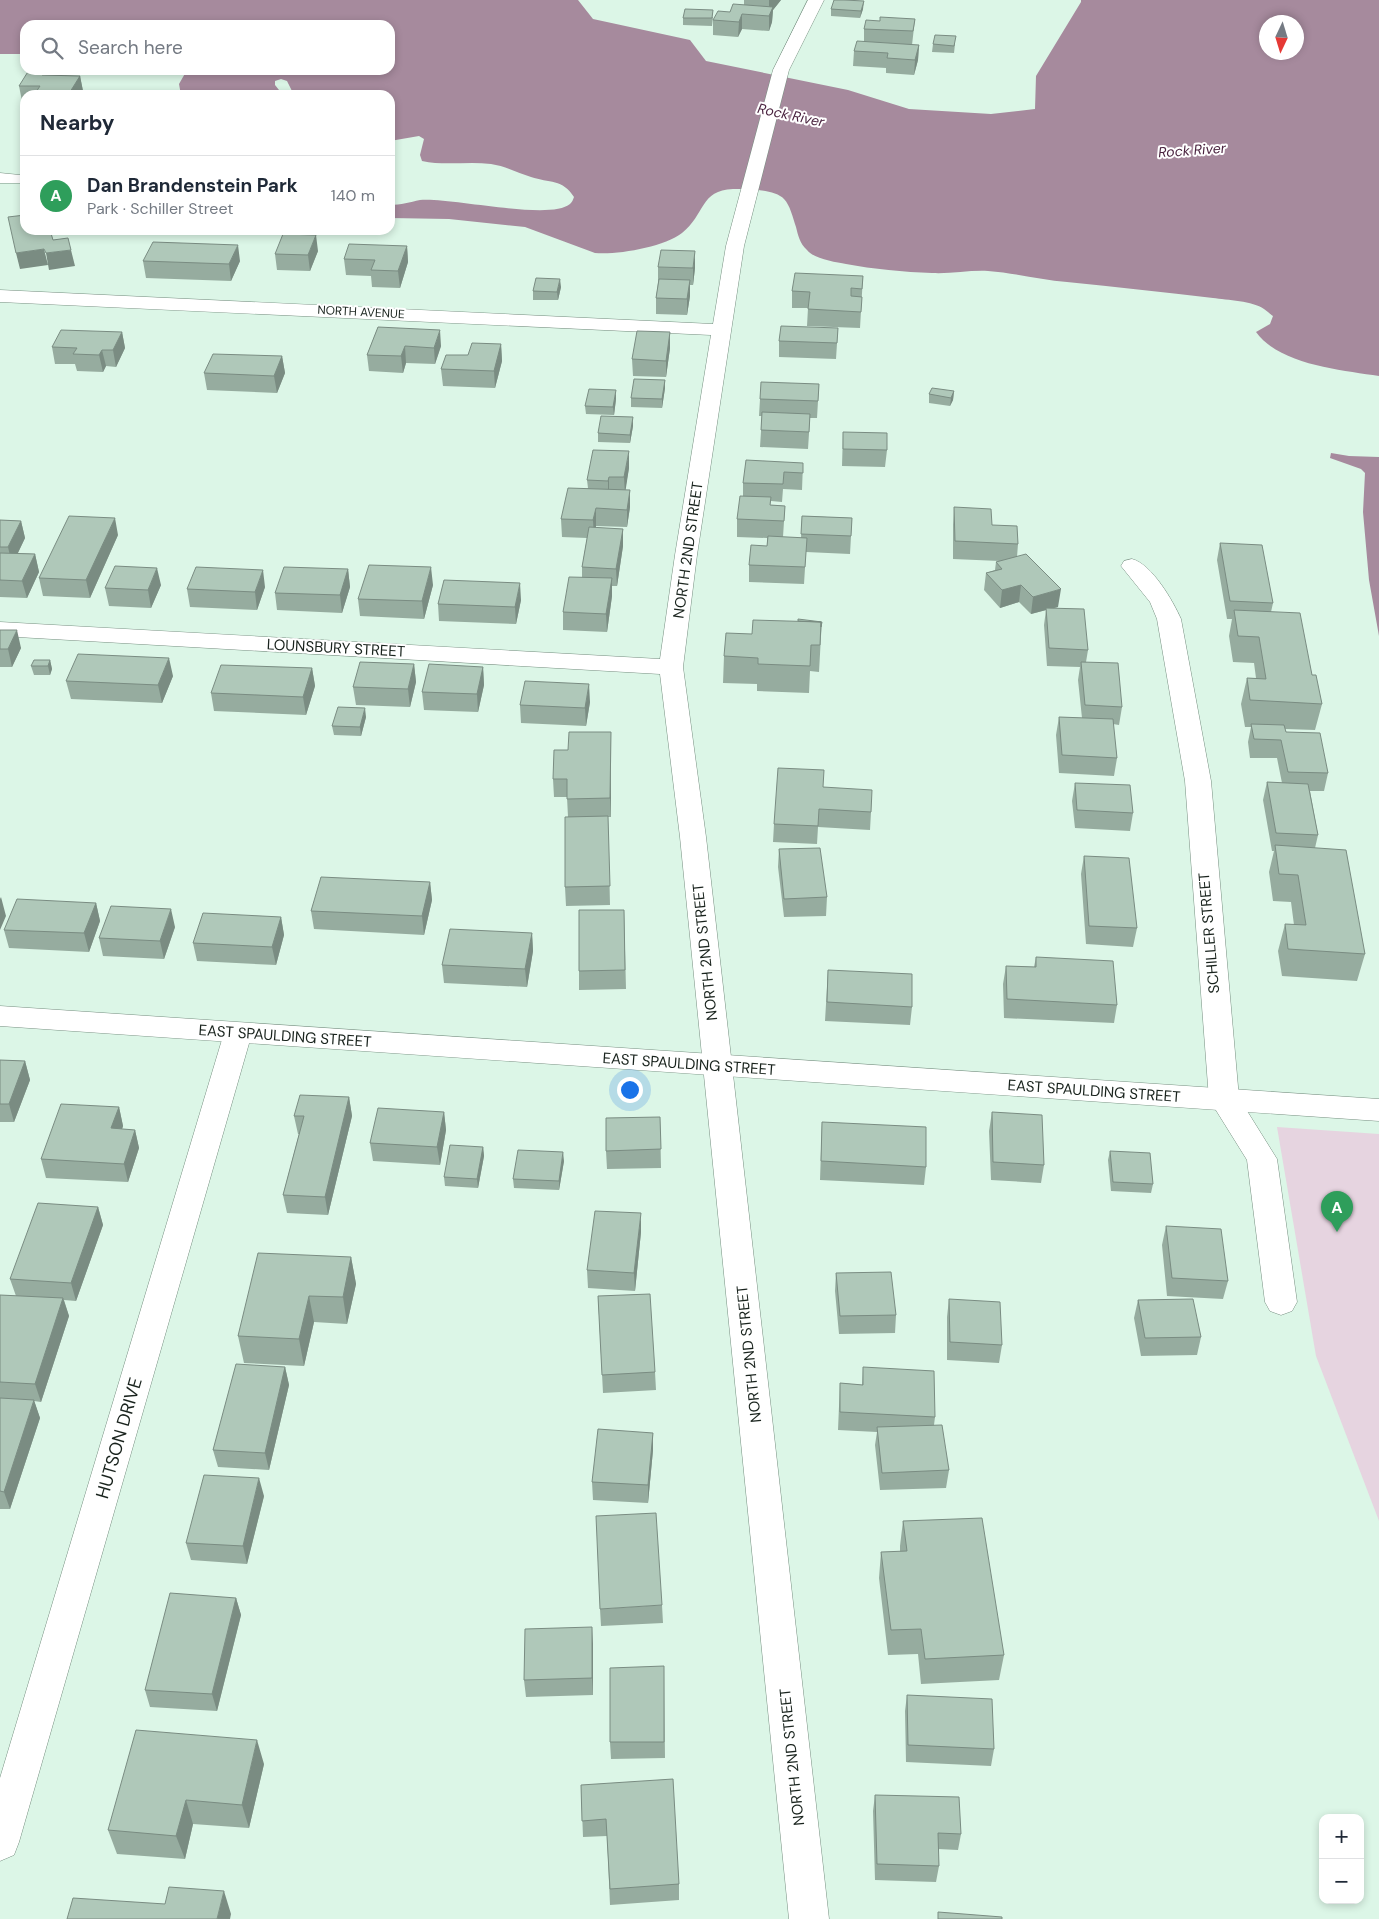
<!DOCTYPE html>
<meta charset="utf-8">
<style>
:root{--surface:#fff;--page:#f2f2f3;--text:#1f2937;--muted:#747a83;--line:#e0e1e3;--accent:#b9449c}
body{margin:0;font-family:"DM Sans",sans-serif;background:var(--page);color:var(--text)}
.controls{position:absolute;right:15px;bottom:15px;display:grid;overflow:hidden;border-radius:10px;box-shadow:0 2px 8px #0003}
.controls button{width:45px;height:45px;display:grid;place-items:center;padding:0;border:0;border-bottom:1px solid var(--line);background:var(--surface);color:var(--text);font:25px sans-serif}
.compass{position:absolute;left:1259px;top:15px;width:45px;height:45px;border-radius:50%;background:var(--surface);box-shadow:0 2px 8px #0003;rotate:184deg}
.you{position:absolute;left:629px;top:1089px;width:18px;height:18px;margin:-12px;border:4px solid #fff;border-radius:50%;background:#1a73e8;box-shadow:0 0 0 8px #1a73e833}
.badge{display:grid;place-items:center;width:32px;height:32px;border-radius:50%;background:var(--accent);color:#fff;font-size:16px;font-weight:700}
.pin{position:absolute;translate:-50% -41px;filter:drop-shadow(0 1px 2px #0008)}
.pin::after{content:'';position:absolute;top:26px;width:18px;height:15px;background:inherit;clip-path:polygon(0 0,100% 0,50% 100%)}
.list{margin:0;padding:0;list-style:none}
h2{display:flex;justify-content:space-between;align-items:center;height:65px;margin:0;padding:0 20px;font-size:21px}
h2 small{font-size:16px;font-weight:400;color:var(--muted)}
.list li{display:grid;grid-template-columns:32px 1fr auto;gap:15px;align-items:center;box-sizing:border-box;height:80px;padding:0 20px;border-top:1px solid var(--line)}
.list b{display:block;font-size:19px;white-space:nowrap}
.list p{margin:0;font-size:16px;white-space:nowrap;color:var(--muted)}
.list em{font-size:16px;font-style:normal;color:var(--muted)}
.icon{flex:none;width:28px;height:28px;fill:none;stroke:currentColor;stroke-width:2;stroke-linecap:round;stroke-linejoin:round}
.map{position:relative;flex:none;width:1379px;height:1919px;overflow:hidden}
.search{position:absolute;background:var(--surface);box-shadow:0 2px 8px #0003;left:20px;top:20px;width:375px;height:55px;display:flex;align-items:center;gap:12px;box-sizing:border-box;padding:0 18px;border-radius:15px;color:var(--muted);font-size:19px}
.panel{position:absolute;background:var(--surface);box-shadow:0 2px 8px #0003;left:20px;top:90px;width:375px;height:145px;border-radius:15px}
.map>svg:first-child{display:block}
</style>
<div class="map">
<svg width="1379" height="1919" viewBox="0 0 1379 1919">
<rect width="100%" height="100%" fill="#dcf6e7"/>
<path fill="#e6d4e0" d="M1277,1127L1379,1134V1521L1316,1356Z"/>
<path fill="#a68a9d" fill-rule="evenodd" d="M0,0H578L593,19L690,40L706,61L848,90L909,109L991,114L1035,109L1036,76L1081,2V0H1379V376C1341,370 1280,365 1256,332L1270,324L1273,316C1270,314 1267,311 1264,309C1253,301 1227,300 1213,298C1164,292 1116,287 1067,282C1041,280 1015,273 988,271C970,270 951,274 932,273C904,272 873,269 846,264C835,262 814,259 807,250C800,244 798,235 796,227C793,218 790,205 784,199C775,189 747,189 733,189C700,190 705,215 682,233C664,247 618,255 595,253L525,227L449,219L390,218V205C401,205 410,202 420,200C450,197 550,221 570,204C572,202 573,200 574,197C563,179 549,183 531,177C518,173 505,166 491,164C468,161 445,166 422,161L420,155L424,139L419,136L390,141V95H294L287,81L281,79L275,81V85L283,95H181L179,84L187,70H390V25H25V54H0ZM1266,22H1296V52H1266Z
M1331,453L1349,456L1379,457V636L1369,580L1363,512L1365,473L1361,469L1330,458Z"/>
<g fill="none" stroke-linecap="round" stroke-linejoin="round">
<defs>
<path id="street" d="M808,0H824L789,70L744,246L697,555L683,667L706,837L829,1919H789L680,837L660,674L0,636V622L660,659L675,555L711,335L0,302V290L713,324L726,246L773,70Z
M0,173L20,175L23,179L20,183H0Z
M1132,559C1152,564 1173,601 1181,619L1211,781L1239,1098L1277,1159L1297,1302L1292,1311L1281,1315L1270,1311L1265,1302L1247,1160L1209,1099L1185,781L1157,619L1150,602L1121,566L1124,561Z
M238,1023L248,1026L252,1033L19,1842L14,1855L0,1861V1778L224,1033L228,1026Z"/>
<path id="secondary" d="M0,1006L1379,1099V1121L0,1026Z"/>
</defs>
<use href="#street" stroke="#778f81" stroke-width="1"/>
<use href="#secondary" stroke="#778f81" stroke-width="1"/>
<use href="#street" fill="#fff" fill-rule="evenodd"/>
<use href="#secondary" fill="#fff" fill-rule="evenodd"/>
</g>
<path fill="#96ac9f" d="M744,0H781L773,10L772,22L769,31L742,29L738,37L713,35V20L744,5Z
M831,9H863L860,18L831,16Z
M713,17L712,26L683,25V18Z
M915,19L912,45H919L918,60L914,75L886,73V68L853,66L854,51L864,41V29L880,21Z
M933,44H955L954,53L932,52Z
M46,70V75L80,76L83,91L81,95H25V101H22L19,86Z
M407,246L408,262L400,288L372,287L371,276L346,275L344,259Z
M318,251L310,271L277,270L275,254Z
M143,261H240L231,281L146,278Z
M658,267L695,268L693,285H690V296L687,315L656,314V298L658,283Z
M863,276L860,328L807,326L808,308H792V291Z
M561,287L558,300H533V291Z
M378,327L441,346L435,364L406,363L403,373L369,371L367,355Z
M838,328L836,359L779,357V341Z
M122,332L125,348L116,367L106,366L103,372L77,371L75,364H55L52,347Z
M670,332V348L666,377L633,376L632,359Z
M501,344L502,361L495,388L443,386L441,369L468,355Z
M282,356L285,373L277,393L207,390L204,373Z
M665,380V388L662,408L631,407V398Z
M819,384L817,418H810L808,449L760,447L762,416H759L760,399Z
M954,391L953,400L950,406L929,403V394Z
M616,399L614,415L586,414L585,406Z
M633,426L630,443L598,442V433Z
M843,432L887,450L885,467L842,466Z
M803,463L802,490L783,489L782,502L771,501L770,505L785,506L783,537L801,538L802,516L852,518L850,554L806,552L804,584L749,582V565L767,546V538L737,537V519L743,496V483Z
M629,468L625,490H630V507L627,527L596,526V528L623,529V546L617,586H612V596L607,632L563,630V612L582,577V567L587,538L562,537L561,519L588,488L587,480Z
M954,507L992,525L1018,544L1017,557L1058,607L1054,608L1088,650L1086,662L1122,707L1119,725L1113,724L1117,758L1114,776L1059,773L1056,735L1059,717L1082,718L1078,680L1080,667L1047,666L1044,625L1046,610L1031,614L1019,602L1000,608L984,590L986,573L995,570L996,562L1000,561L953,559V525Z
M0,520L21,521L25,538L18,553L35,554L39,572L27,598L0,597Z
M118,535L90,598L43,596L39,578Z
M1220,543L1273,603L1271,612L1312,675L1322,704L1315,730L1285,729L1286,732L1328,773L1324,791H1310L1318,835L1315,848L1365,954L1357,981L1282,976L1278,951L1285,924L1294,925L1291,902L1273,901L1269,872L1274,851H1272L1263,800L1267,782L1282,783L1277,758H1250L1248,742L1251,727H1245L1241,704L1247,678H1256L1254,663L1233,662L1229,636L1232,619H1227L1217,560Z
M348,569L350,587L342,613L277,610L275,593Z
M161,585L151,608L109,606L105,588Z
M433,585L424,619L360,616L358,599Z
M265,587L257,610L190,607L187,589Z
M521,600L516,624L439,621L438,604Z
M822,622L821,636L819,672L810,671L809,693L757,691V684L723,683L724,656L752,634Z
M0,630L21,648L12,667H0Z
M50,660L52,669L50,675H34L31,666Z
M414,664L416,682L410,707L356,705L353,687Z
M483,667L484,685L478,712L424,710L422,692Z
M312,668L315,686L306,715L214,711L211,693Z
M173,676L162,703L71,699L66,681Z
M590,702L586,726L521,723L520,705Z
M366,717L361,736L334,735L332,726Z
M611,732V817H608L610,905L566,906L565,887L568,817L567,797H554L553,779L568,750Z
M1075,783L1133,813L1130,831L1075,828L1072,801Z
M824,787L871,812L870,830L818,827L817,844L773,842L774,824Z
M779,849L827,897L826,916L784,917L778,867Z
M1084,856L1137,928L1133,947L1086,944L1081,874Z
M430,882L432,900L424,935L314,929L311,911Z
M96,903L100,921L89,952L9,948L4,930Z
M624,910L626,989L579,990V971Z
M281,917L284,935L276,965L197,961L193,943Z
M175,927L164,959L103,956L99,938Z
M532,933L533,951L527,987L444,983L442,965Z
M1036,957L1117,1005L1114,1023L1004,1018L1003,984L1006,966L1034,967Z
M828,970L912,1007L910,1025L825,1021Z
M0,1060L25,1061L30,1080L14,1122H0Z
M349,1097L352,1116L328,1215L287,1213L283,1195L299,1134H298L294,1116Z
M119,1107L123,1126L122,1129L135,1130L139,1148L128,1182L46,1178L41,1159Z
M444,1112L446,1130L440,1165L373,1161L370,1143Z
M992,1112L1044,1165L1041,1183L991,1180L989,1131Z
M660,1117L661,1168L607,1169L606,1151Z
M822,1122L926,1167L924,1185L820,1180Z
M483,1147L484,1156L478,1188L445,1186L444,1177Z
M1110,1151L1153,1184L1151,1193L1111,1191L1108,1160Z
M564,1161L559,1190L514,1188L513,1179Z
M98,1207L103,1225L76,1301L64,1300L69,1316L41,1402L34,1401L40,1418L10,1509H0V1295L16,1296L10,1279Z
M1166,1226L1228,1281L1223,1299L1167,1296L1162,1245Z
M641,1232L635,1291L588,1288L587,1270Z
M351,1257L356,1284L347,1324L314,1322L304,1366L244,1363L238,1336Z
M836,1273L896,1315L895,1333L839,1334L835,1291Z
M598,1296L655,1372L656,1390L603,1393Z
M949,1299L1002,1345L999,1363L947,1360V1317Z
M1138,1300L1201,1337L1197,1355L1141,1356L1134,1318Z
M285,1367L289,1385L269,1470L218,1467L213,1450Z
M863,1367L935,1417L934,1425L949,1470L946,1488L880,1490L875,1445L877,1432L838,1430L840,1383L862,1385Z
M653,1433V1450L648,1503L593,1500L592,1482Z
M264,1496L247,1564L191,1560L186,1543Z
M903,1521L1004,1655L999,1680L921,1684L918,1654L888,1655L879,1578L881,1552H900V1546Z
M236,1598L241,1615L217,1711L150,1707L145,1690Z
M662,1605L663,1623L601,1626L600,1609Z
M593,1644V1695L526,1697L524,1680Z
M664,1666L665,1758L611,1759L610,1742Z
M907,1695L994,1749L991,1766L906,1762L905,1711Z
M264,1764L249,1828L193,1824L185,1859L117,1854L108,1830Z
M581,1785L679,1884V1900L610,1905L607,1836L583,1837Z
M875,1795L961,1834L958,1850L938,1849L939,1866L936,1882L875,1880L873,1811Z"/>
<path fill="#7a8c82" d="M769,0H781L773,10L772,22L769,31Z
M864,1L863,9L860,18L861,11Z
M742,14V29L738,37L739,22Z
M919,45L918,60L914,75L915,60Z
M80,76L83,91L81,95H71L70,92Z
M316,235L318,251L310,271L308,255Z
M238,245L240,261L231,281L229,264Z
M407,246L408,262L400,288L398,271Z
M44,249L48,265L20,269L16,253Z
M71,250L75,266L49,270L46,253Z
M695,251V268L693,285V268Z
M560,279L561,287L558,300L557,292Z
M690,280V296L687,315V299Z
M440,330L441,346L435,364L434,348Z
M122,332L125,348L116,367L113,350Z
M670,332V348L666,377V361Z
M501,344L502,361L495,388L494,371Z
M405,346L406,363L403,373L401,356Z
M102,350L106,366L103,372L99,355Z
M282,356L285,373L277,393L274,376Z
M665,380V388L662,408V399Z
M616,390V399L614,415L613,407Z
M954,391L953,400L950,406L951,398Z
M633,417V426L630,443V435Z
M629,451V468L625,494L624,477Z
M609,477V494L608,498V481Z
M630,490V507L627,527V510Z
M596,508V526L594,538L593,520Z
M115,518L118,535L90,598L86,580Z
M21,521L25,538L12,565L8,547Z
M623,529V546L617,586L616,569Z
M35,554L39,572L27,598L22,581Z
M431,567L433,585L424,619L422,601Z
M157,568L161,585L151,608L148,590Z
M348,569L350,587L342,613L340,595Z
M263,570L265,587L257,610L255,592Z
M612,578V596L607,632L606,614Z
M520,583L521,600L516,624L515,607Z
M1021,585L1019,602L1000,608L1002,590Z
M1061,589L1058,607L1046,610V608V610L1031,614L1033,597Z
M17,630L21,648L12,667L8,649Z
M169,658L173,676L162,703L158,685Z
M50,660L52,669L50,675L48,666Z
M414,664L416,682L410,707L408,689Z
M483,667L484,685L478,712L477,694Z
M312,668L315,686L306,715L303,697Z
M589,684L590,702L586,726L585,708Z
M365,708L366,717L361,736L360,727Z
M611,732V817L610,798Z
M430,882L432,900L424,935L422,916Z
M1,897L6,916L0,930V899Z
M96,903L100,921L89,952L84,933Z
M171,909L175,927L164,959L160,941Z
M281,917L284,935L276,965L272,947Z
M532,933L533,951L527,987L525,969Z
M25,1061L30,1080L14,1122L9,1104Z
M349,1097L352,1116L328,1215L325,1197Z
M119,1107L123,1126L116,1147L111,1128Z
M444,1112L446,1130L440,1165L437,1147Z
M135,1130L139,1148L128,1182L124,1164Z
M483,1147L484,1156L478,1188L477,1179Z
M563,1152L564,1161L559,1190V1181Z
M98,1207L103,1225L76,1301L71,1283Z
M641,1213V1232L635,1291L634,1273Z
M351,1257L356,1284L347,1324L343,1297Z
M309,1296L314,1322L304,1366L299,1339Z
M63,1298L69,1316L41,1402L35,1384Z
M285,1367L289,1385L269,1470L265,1453Z
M34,1400L40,1418L10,1509L4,1492Z
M653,1433V1450L648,1503V1485Z
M259,1478L264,1496L247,1564L243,1546Z
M236,1598L241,1615L217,1711L212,1694Z
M592,1627L593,1644V1695L592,1678Z
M257,1740L264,1764L249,1828L242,1805Z
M186,1800L193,1824L185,1859L176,1836Z
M224,1891L231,1914L230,1919H217Z"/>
<path fill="#afc8b9" stroke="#7a8c82" d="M834,0H844L864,1L861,11L831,9Z
M733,4L773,7L769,16L742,14L739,22L713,20L718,11L730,12Z
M685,9L713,10L712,18H683Z
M880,17L915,19L913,31L864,29L866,20L880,21Z
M935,35L956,36L954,46L933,44Z
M857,41L919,45L915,60L887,58L888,53L854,51Z
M29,70H46L42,75L80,76L70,92L56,91L54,95H34L40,86H19Z
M25,215V230H50L53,240L68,238L71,250L46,253L44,249L16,253L8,217Z
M283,234L316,235L308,255L275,254Z
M153,242L238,245L229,264L143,261Z
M349,244L407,246L398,271L371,270L375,260L344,259Z
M661,250L695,251L693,268L658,267Z
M795,273L863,276L862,289L851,288V296L862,297L861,312L808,309L810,292L792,291Z
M536,278L560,279L557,292L533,291Z
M659,279L690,280L687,299L656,298Z
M781,326L838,328L837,343L779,341Z
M378,327L440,330L434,348L405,346L401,356L367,355Z
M61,330L122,332L113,350H102L99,355L73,354L77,348L52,347Z
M637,331L670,332L666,361L632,359Z
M472,343L501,344L494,371L441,369L446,355H468Z
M213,354L282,356L274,376L204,373Z
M634,379L665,380L662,399L631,398Z
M761,382L819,384L818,401L760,399Z
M932,388L954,391L951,398L929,394Z
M589,389L616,390L613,407L585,406Z
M762,412L810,414L809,432L761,430Z
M601,416L633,417L630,435L598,433Z
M843,432L887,433V450L843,449Z
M593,450L629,451L624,477H609L608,481L587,480Z
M746,460L803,463V473L784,472L783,484L743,483Z
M568,488L630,490L627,510L596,508L593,520L561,519Z
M740,496L771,497L770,505L785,506L784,521L737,519Z
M954,507L991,509L992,525L1017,526L1018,544L955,541Z
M69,516L115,518L86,580L39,578Z
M802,516L852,518L851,536L801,534Z
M0,520L21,521L8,547H0Z
M589,527L623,529L616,569L582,567Z
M768,536L807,538L805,567L749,565L751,545L767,546Z
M1220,543L1262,545L1273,603L1230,601Z
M0,553L35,554L22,581L0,580Z
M1026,554L1061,589L1033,597L1021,585L1002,590L986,573L1002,569L996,562Z
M369,565L431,567L422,601L358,599Z
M115,566L157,568L148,590L105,588Z
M196,567L263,570L255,592L187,589Z
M284,567L348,569L340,595L275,593Z
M569,577L612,578L606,614L563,612Z
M444,580L520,583L515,607L438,604Z
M1046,608L1084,609L1088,650L1049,648Z
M1234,610L1300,613L1312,675H1316L1322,704L1250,700L1247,678L1266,679L1259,637L1238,636Z
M798,619L822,622L821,627V622L798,621Z
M753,620L821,622L820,645H811L810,666L758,664V658L724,656L726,633L752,634Z
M0,630H17L8,649H0Z
M78,654L169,658L158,685L66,681Z
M34,660H50L48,666H31Z
M360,662L414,664L408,689L353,687Z
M1081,662L1118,663L1122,707L1085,705Z
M429,664L483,667L477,694L422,692Z
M221,665L312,668L303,697L211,693Z
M525,681L589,684L585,708L520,705Z
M338,707L365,708L360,727L332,726Z
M1059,717L1113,719L1117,758L1062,755Z
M1251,724L1284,725L1286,732L1320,733L1328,773L1288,772L1281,740L1254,739Z
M569,732H611L610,798L567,799V779H553L554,750H568Z
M778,768L824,770L823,787L872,790L871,812L819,809L818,826L774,824Z
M1267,782L1308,784L1318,835L1276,833Z
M1075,783L1130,785L1133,813L1077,810Z
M608,816L610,886L565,887V817Z
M1275,845L1346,850L1365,954L1288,949L1285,924L1306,925L1298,875L1279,874Z
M820,848L827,897L784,899L779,849Z
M1084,856L1129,858L1137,928L1089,926Z
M321,877L430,882L422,916L311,911Z
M17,899L96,903L84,933L4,930Z
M111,906L171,909L160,941L99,938Z
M579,910H624L625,970L579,971Z
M203,913L281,917L272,947L193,943Z
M450,929L532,933L525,969L442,965Z
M1036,957L1113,961L1117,1005L1007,999L1006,966L1036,967Z
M828,970L912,974V1007L827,1002Z
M0,1060L25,1061L9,1104H0Z
M300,1095L349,1097L325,1197L283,1195L304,1116H294Z
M61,1104L119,1107L111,1128L135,1130L124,1164L41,1159Z
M378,1108L444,1112L437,1147L370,1143Z
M992,1112L1042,1115L1044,1165L993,1162Z
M660,1117L661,1149L606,1151V1118Z
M822,1122L926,1127V1167L821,1161Z
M450,1145L483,1147L477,1179L444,1177Z
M518,1150L563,1152L559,1181L513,1179Z
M1110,1151L1150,1153L1153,1184L1113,1182Z
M38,1203L98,1207L71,1283L10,1279Z
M595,1211L641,1213L634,1273L587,1270Z
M1166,1226L1221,1229L1228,1281L1172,1278Z
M258,1253L351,1257L343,1297L309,1296L299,1339L238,1336Z
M891,1272L896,1315L840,1316L836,1273Z
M650,1294L655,1372L602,1375L598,1296Z
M0,1295L63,1298L35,1384L0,1382Z
M949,1299L1000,1302L1002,1345L950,1342Z
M1193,1299L1201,1337L1145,1338L1138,1300Z
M236,1364L285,1367L265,1453L213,1450Z
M863,1367L934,1371L935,1417L840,1412V1383L863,1385Z
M0,1398L34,1400L4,1492L0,1491Z
M942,1425L949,1470L882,1473L877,1427Z
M598,1429L653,1433L648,1485L592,1482Z
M204,1475L259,1478L243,1546L186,1543Z
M656,1513L662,1605L600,1609L596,1516Z
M982,1518L1004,1655L925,1659L921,1629L891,1630L881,1552L907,1551L903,1521Z
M170,1593L236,1598L212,1694L145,1690Z
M592,1627V1678L524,1680L525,1629Z
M664,1666V1742H610V1668Z
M907,1695L992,1699L994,1749L908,1745Z
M136,1730L257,1740L242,1805L186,1800L176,1836L108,1830Z
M673,1779L679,1884L610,1889L606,1819L582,1821L581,1785Z
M875,1795L959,1797L961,1834L938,1833L939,1866L877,1864Z
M169,1887L224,1891L217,1919H67L73,1898L165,1904Z
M938,1912L1002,1917V1919H938Z"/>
<g text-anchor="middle" stroke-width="4" stroke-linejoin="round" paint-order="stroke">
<g font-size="12" fill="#19231d" stroke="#fff">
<text transform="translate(361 312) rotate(3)" y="4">NORTH AVENUE</text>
</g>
<g font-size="14" font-style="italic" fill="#4a233f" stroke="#fff">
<text transform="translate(791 115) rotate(12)" y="5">Rock River</text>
<text transform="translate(1192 150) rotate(-4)" y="5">Rock River</text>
</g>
<g font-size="15" fill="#19231d" stroke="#fff">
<text transform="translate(688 550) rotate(-82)" y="5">NORTH 2ND STREET</text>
<text transform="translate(336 648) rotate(3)" y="5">LOUNSBURY STREET</text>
<text transform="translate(1209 933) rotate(-95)" y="5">SCHILLER STREET</text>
<text transform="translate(705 952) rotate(-96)" y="5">NORTH 2ND STREET</text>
<text transform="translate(285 1036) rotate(4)" y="5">EAST SPAULDING STREET</text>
<text transform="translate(689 1064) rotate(4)" y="5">EAST SPAULDING STREET</text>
<text transform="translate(1094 1091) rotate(4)" y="5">EAST SPAULDING STREET</text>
<text transform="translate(749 1354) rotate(-96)" y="5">NORTH 2ND STREET</text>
<text transform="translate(792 1757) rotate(-96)" y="5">NORTH 2ND STREET</text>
</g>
<g font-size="18" fill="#19231d" stroke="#fff">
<text transform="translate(119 1438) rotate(-74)" y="6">HUTSON DRIVE</text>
</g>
</g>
</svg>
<div class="controls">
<button>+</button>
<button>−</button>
</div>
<svg class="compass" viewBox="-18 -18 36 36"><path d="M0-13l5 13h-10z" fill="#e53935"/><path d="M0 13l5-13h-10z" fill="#747a83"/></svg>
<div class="you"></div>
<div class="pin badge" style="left:1337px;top:1232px;background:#2e9e5b">A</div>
<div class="search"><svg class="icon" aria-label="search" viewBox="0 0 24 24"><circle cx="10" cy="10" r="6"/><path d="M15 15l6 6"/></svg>Search here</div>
<section class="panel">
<h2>Nearby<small></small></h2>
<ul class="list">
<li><span class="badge" style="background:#2e9e5b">A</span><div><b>Dan Brandenstein Park</b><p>Park · Schiller Street</p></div><em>140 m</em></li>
</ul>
</section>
</div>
